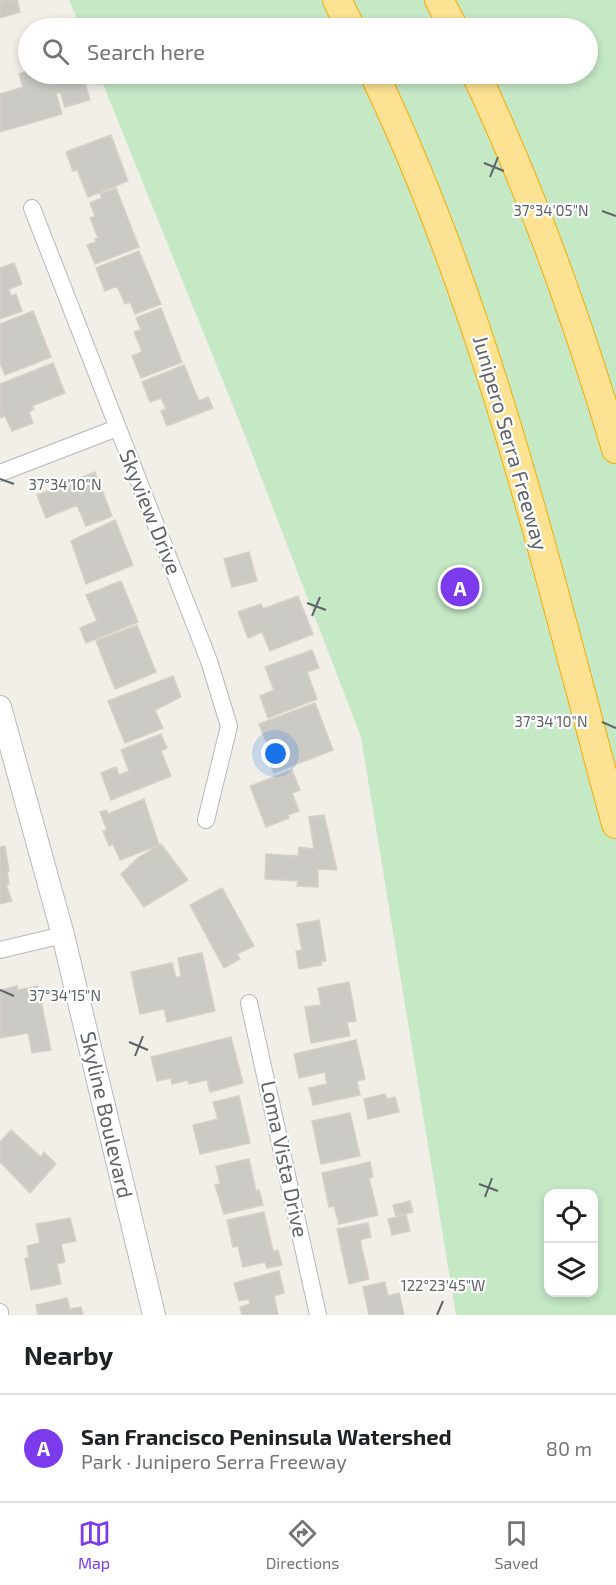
<!DOCTYPE html>
<meta charset="utf-8">
<style>
:root{--surface:#fff;--page:#f6f6f6;--text:#202124;--muted:#757577;--line:#e0e0e0;--accent:#7c3aed}
body{margin:0;font-family:"Exo 2",sans-serif;background:var(--page);color:var(--text)}
.controls{position:absolute;right:18px;bottom:18px;display:grid;overflow:hidden;border-radius:12px;box-shadow:0 3px 9px #0003}
.controls button{width:54px;height:54px;display:grid;place-items:center;padding:0;border:0;border-bottom:2px solid var(--line);background:var(--surface);color:var(--text);font:30px sans-serif}
.you{position:absolute;left:276px;top:754px;width:21px;height:21px;margin:-15px;border:4px solid #fff;border-radius:50%;background:#1a73e8;box-shadow:0 0 0 9px #1a73e833}
.badge{display:grid;place-items:center;width:39px;height:39px;border-radius:50%;background:var(--accent);color:#fff;font-size:20px;font-weight:700}
.pin{position:absolute;translate:-50% -50%;border:3px solid #fff;box-shadow:0 2px 6px #0006}
.list{margin:0;padding:0;list-style:none}
h2{display:flex;justify-content:space-between;align-items:center;height:78px;margin:0;padding:0 24px;font-size:26px}
h2 small{font-size:20px;font-weight:400;color:var(--muted)}
.list li{display:grid;grid-template-columns:39px 1fr auto;gap:18px;align-items:center;box-sizing:border-box;height:108px;padding:0 24px;border-top:2px solid var(--line)}
.list b{display:block;font-size:22px;white-space:nowrap}
.list p{margin:0;font-size:20px;white-space:nowrap;color:var(--muted)}
.list em{font-size:20px;font-style:normal;color:var(--muted)}
.icon{flex:none;width:33px;height:33px;fill:none;stroke:currentColor;stroke-width:2;stroke-linecap:round;stroke-linejoin:round}
.map{position:relative;flex:none;width:616px;height:1315px;overflow:hidden}
.search{position:absolute;background:var(--surface);box-shadow:0 3px 9px #0003;left:18px;right:18px;top:18px;height:66px;display:flex;align-items:center;gap:15px;box-sizing:border-box;padding:0 21px;border-radius:33px;color:var(--muted);font-size:22px}
.sheet{height:186px;background:var(--surface)}
nav{display:flex;justify-content:space-around;align-items:center;box-sizing:border-box;height:84px;border-top:2px solid var(--line);background:var(--surface);font-size:16px;color:var(--muted)}
nav a{display:grid;justify-items:center;gap:3px}
nav .on{color:var(--accent)}
.map>svg:first-child{display:block}
</style>
<div class="map">
<svg width="616" height="1315" viewBox="0 0 616 1315">
<rect width="100%" height="100%" fill="#f1efe8"/>
<path fill="#c5e8c5" fill-rule="evenodd" d="M69,0H616V1315H456L361,737L246,438L99,74H588V28H81ZM548,1194H594V1292H548Z"/>
<path fill="#cccac5" stroke="#d6d1c6" stroke-width="1.5" d="M0,0H17L20,12L0,18Z
M28,71V74H82L90,100L65,107L60,92L56,93L62,114L0,132V94L23,87L19,74Z
M111,135L128,181L88,197L77,170L73,171L66,152Z
M116,188L139,247L95,264L87,245L96,242L95,239L98,238L90,218L95,216L90,203L102,198L100,194Z
M139,251L161,304L135,314L130,302L125,304L117,286L105,291L96,268Z
M14,263L22,284L9,289L11,296L16,294L22,311L0,319V268Z
M161,308L182,362L141,378L132,356L142,352L134,332L141,330L136,318Z
M33,311L51,357L5,375L0,363V324Z
M53,363L65,393L32,406L34,409L29,412L33,423L12,431L5,416L0,418V384Z
M184,365L199,401L208,397L213,408L167,426L161,411L166,409L161,398L150,402L142,382Z
M95,472L112,516L86,526L77,505L46,518L37,495Z
M115,520L133,565L86,584L71,541Z
M249,552L257,581L232,587L224,559Z
M121,581L138,622L86,643L80,628L97,621L86,595Z
M298,596L313,634L270,651L262,632L248,638L238,612L261,604L263,609Z
M137,625L156,672L115,689L96,641Z
M312,650L319,668L307,672L317,699L268,718L260,696L274,690L265,667Z
M173,676L181,697L155,710L163,728L125,743L108,701Z
M315,703L333,750L274,773L266,753L273,750L272,748L269,749L259,724Z
M161,734L167,748L161,751L171,776L111,800L101,773L116,767L119,775L129,771L121,750Z
M292,770L300,790L292,793L299,811L288,815L289,818L266,827L250,786Z
M144,799L159,845L120,860L113,844L109,846L103,831L107,830L100,812L107,810L108,814Z
M324,815L337,870L318,869V887L297,886L298,881L265,879L266,854L298,856L299,847L314,849L309,817Z
M161,844L188,880L144,907L121,874L139,857Z
M5,846L9,871L7,872L9,884H6L12,901L0,904V847Z
M222,888L254,946L237,954L240,959L224,968L190,905Z
M319,920L326,961H321L322,965L299,969L296,951L302,950L297,924Z
M202,953L215,1011L167,1022L164,1009L140,1014L131,972L172,963L176,978L181,976L178,958Z
M349,982L356,1021L347,1022L350,1036L311,1043L305,1007L321,1005L318,988Z
M17,986L18,990L38,986L51,1050L32,1053L28,1033L0,1038V990Z
M231,1037L243,1083L210,1092L207,1080L189,1084L187,1080L172,1084L171,1078L157,1081L151,1057Z
M356,1040L365,1079L357,1081L360,1095L313,1105L309,1088L327,1084L325,1072L299,1078L294,1054Z
M385,1094L387,1099L395,1097L399,1112L368,1119L364,1099Z
M239,1096L250,1143L200,1154L193,1125L218,1119L213,1102Z
M350,1113L360,1156L321,1164L312,1121Z
M11,1130L41,1157L44,1152L56,1164L30,1193L0,1162V1142Z
M249,1159L256,1191L259,1190L263,1205L224,1214L215,1185L220,1184L216,1166Z
M370,1162L373,1177L369,1178L378,1215L339,1224L334,1206L329,1207L322,1173Z
M410,1201L413,1212L396,1216L393,1205Z
M264,1212L273,1251L278,1250L282,1265L267,1268L265,1262L243,1267L238,1246L233,1247L227,1220Z
M406,1215L410,1231L392,1235L388,1219Z
M70,1218L76,1241L61,1244L65,1262L57,1264L61,1284L31,1290L25,1259L29,1257L27,1246L40,1243L36,1224Z
M368,1223L371,1237L360,1240L369,1279L349,1284L337,1229Z
M279,1271L284,1293L274,1296L278,1315H242L240,1307L250,1304L249,1299L239,1301L234,1283Z
M385,1282L388,1296L399,1293L404,1315H369L363,1287Z
M67,1298L70,1309L81,1307L83,1315H38L36,1305Z"/>
<g fill="none" stroke-linecap="round" stroke-linejoin="round">
<defs>
<path id="street" d="M32,208L209,661L229,726L206,820
M0,473L117,428
M0,950L63,935
M249,1003L318,1315
M0,1312V1315"/>
<path id="secondary" d="M0,707L63,935L154,1315"/>
<path id="highway" d="M337,0L351,28
M439,0L454,28
M374,74C488,312 547,570 616,824
M476,74C533,195 578,321 616,449"/>
</defs>
<use href="#street" stroke="#b5b8bc" stroke-width="18"/>
<use href="#secondary" stroke="#b6babf" stroke-width="24"/>
<use href="#highway" stroke="#f9ab00" stroke-width="30"/>
<use href="#street" stroke="#fff" stroke-width="16"/>
<use href="#secondary" stroke="#fff" stroke-width="22"/>
<use href="#highway" stroke="#fde293" stroke-width="28"/>
</g>
<path fill="none" stroke="#5f6368" stroke-width="2" d="M484,163L504,171M490,177L498,157M602,211L616,216M0,479L14,484M307,603L326,610M312,616L320,597M602,722L616,728M0,990L14,996M129,1042L148,1050M135,1056L143,1036M479,1184L498,1191M485,1197L492,1178M437,1315L443,1301"/>
<g text-anchor="middle" stroke-width="4.5" stroke-linejoin="round" paint-order="stroke">
<g font-size="21" fill="#5f6368" stroke="#fff">
<text transform="translate(510 443) rotate(74)" y="7">Junipero Serra Freeway</text>
<text transform="translate(150 512) rotate(68)" y="7">Skyview Drive</text>
<text transform="translate(106 1115) rotate(77)" y="7">Skyline Boulevard</text>
<text transform="translate(284 1159) rotate(78)" y="7">Loma Vista Drive</text>
</g>
</g>
<g font-size="15" text-anchor="middle" fill="#5f6368" stroke="#fff" stroke-width="4.5" stroke-linejoin="round" paint-order="stroke">
<text x="551" y="216">37°34'05"N</text>
<text x="65" y="490">37°34'10"N</text>
<text x="551" y="727">37°34'10"N</text>
<text x="65" y="1001">37°34'15"N</text>
<text x="443" y="1291">122°23'45"W</text>
</g>
</svg>
<div class="controls">
<button><svg class="icon" aria-label="locate" viewBox="0 0 24 24"><circle cx="12" cy="12" r="6"/><path d="M12 2v4M12 18v4M2 12h4M18 12h4"/></svg></button>
<button><svg class="icon" aria-label="layers" viewBox="0 0 24 24"><path d="M12 4l9 5-9 5-9-5zM3 14l9 5 9-5"/></svg></button>
</div>
<div class="you"></div>
<div class="pin badge" style="left:460px;top:587px">A</div>
<div class="search"><svg class="icon" aria-label="search" viewBox="0 0 24 24"><circle cx="10" cy="10" r="6"/><path d="M15 15l6 6"/></svg>Search here</div>
</div>
<section class="sheet">
<h2>Nearby<small></small></h2>
<ul class="list">
<li><span class="badge">A</span><div><b>San Francisco Peninsula Watershed</b><p>Park · Junipero Serra Freeway</p></div><em>80 m</em></li>
</ul>
</section>
<nav>
<a class="on"><svg class="icon" aria-label="map" viewBox="0 0 24 24"><path d="M3 6l6-2 6 2 6-2v14l-6 2-6-2-6 2zM9 4v14M15 6v14"/></svg>Map</a>
<a><svg class="icon" aria-label="directions" viewBox="0 0 24 24"><path d="M12 3l9 9-9 9-9-9zM9 14v-3h6M13 9l2 2-2 2"/></svg>Directions</a>
<a><svg class="icon" aria-label="saved" viewBox="0 0 24 24"><path d="M7 4h10v16l-5-4-5 4z"/></svg>Saved</a>
</nav>
